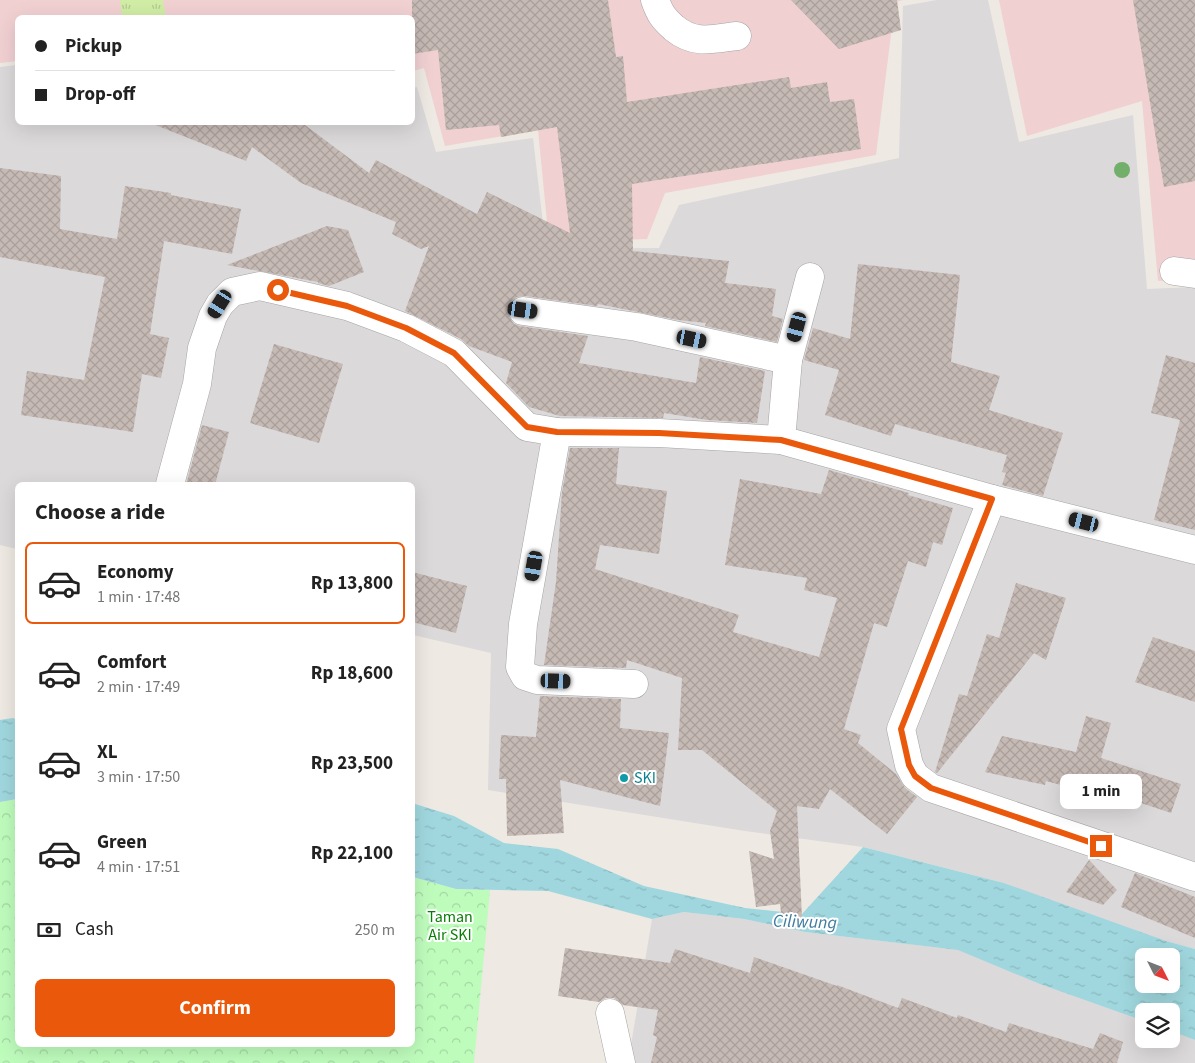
<!DOCTYPE html>
<html lang="en">
<head>
<meta charset="utf-8">
<style>
  body { margin:0; font-family:"Source Sans 3",sans-serif; background:#f6f6f6; color:#222; height:100vh; display:flex; flex-direction:column; font-size:19px; white-space:nowrap }
  * { box-sizing:border-box; margin:0 }
  p { font-size:16px; color:#767676 }
  .icon { flex:none; width:28px; height:28px; fill:none; stroke:currentColor; stroke-width:2; stroke-linecap:round; stroke-linejoin:round }
  .map { position:relative; flex:1; overflow:hidden }
  .panel { position:absolute; left:15px; top:482px; width:400px; height:565px; display:flex; flex-direction:column; background:#fff; border-radius:8px; box-shadow:0 5px 20px #0002 }
  .panel>* { flex:none }
  .banner { position:absolute; left:15px; top:15px; width:400px; height:110px; border-radius:8px; box-shadow:0 5px 20px #0002; display:grid; align-content:center; height:110px; padding:0 20px; background:#fff }
  .needle { width:32px; rotate:132deg }
  .fabs { position:absolute; left:1135px; top:948px; display:grid; gap:10px }
  .fabs a { display:grid; place-items:center; width:45px; height:45px; border-radius:8px; background:#fff; box-shadow:0 5px 20px #0002; font-size:25px }
  .end { position:absolute; width:22px; height:22px; margin:-11px; border:6px solid #ea580c; background:#fff; box-shadow:0 0 0 2px #fff }
  .from { border-radius:50% }
  .bubble { position:absolute; height:35px; border-radius:8px; background:#fff; box-shadow:0 5px 20px #0002; font-size:16px; font-weight:700; line-height:35px; text-align:center }
  .car { position:absolute; width:15px; height:30px; margin:-15px -8px; border-radius:6px; box-shadow:0 0 4px 1px #0007; background:linear-gradient(#222 24%,#8ab4d8 0 40%,#222 0 76%,#8ab4d8 0 86%,#222 0) }
  .banner b { display:flex; align-items:center; gap:18px; height:48px; font-size:19px }
  .banner b+b { border-top:1px solid #e0e0e0 }
  .banner i { width:12px; height:12px; background:#222 }
  ul { padding:0; list-style:none }
  li { display:flex; align-items:center; gap:15px; height:82px; margin:0 10px 8px; padding:0 10px; border:2px solid transparent; border-radius:8px }
  li div { flex:1 }
  li b { display:block; font-size:19px }
  li em { font-style:normal; font-weight:700 }
  li.selected { border-color:#ea580c }
  li>.icon { width:45px; height:45px; stroke-width:1.5 }
  h2 { padding:0 20px; font-size:22px; line-height:60px }
  .pay { display:flex; align-items:center; gap:12px; height:55px; padding:0 20px; font-size:19px }
  .pay p { margin-inline-start:auto }
  .button { display:flex; gap:10px; margin-top:auto; padding:10px 20px }
  .button a { flex:1; height:58px; border-radius:8px; background:#ea580c; color:#fff; font-size:20px; font-weight:700; line-height:58px; text-align:center }
  .map>svg:first-child { display:block }
  .residential { fill:#dbd9da }
  .commercial { fill:#f1d0d2 }
  .grass { fill:url(#grass-tufts) }
  .park { fill:url(#park-crowns) }
  .water { fill:url(#water-ripples); fill-rule:evenodd }
  .building { fill:url(#building-cross-hatch) }
  .lines { fill:none; stroke-linecap:round; stroke-linejoin:round }
  .minor-casing { stroke:#a4a4a4; stroke-width:29 }
  .minor { stroke:#fff; stroke-width:28 }
  .tree { fill:#71af6a }
  .route { stroke:#ea580c; stroke-width:6 }
  .culture-dot { fill:#0f9aa8; stroke:#fff; stroke-width:2 }
  .labels { text-anchor:middle; dominant-baseline:central; stroke-width:4; stroke-linejoin:round; paint-order:stroke }
  .culture-label { font-size:16px; fill:#0d838f; stroke:#fff; text-anchor:start }
  .park-label { font-size:16px; fill:#0a7f07; stroke:#fff }
  .water-label { font-size:18px; font-style:italic; fill:#407ba0; stroke:#fff }
</style>
</head>
<body>
<div class="map">
<svg width="1195" height="1063" viewBox="0 0 1195 1063">
  <defs>
    <pattern id="grass-tufts" width="24" height="20" patternUnits="userSpaceOnUse" patternTransform="scale(1.25)"><rect width="24" height="20" fill="#d0eca5"/><path d="M3 7l-1-3M5 7V3M7 7l1-3M15 17l-1-3M17 17v-4M19 17l1-3" fill="none" stroke="#b2ca8e"/></pattern>
    <pattern id="park-crowns" width="20" height="18" patternUnits="userSpaceOnUse" patternTransform="scale(1.25)"><rect width="20" height="18" fill="#befcbc"/><path d="M2 6a3 3 0 1 1 6 0M12 15a3 3 0 1 1 6 0" fill="none" stroke="#a3d8a1"/></pattern>
    <pattern id="water-ripples" width="26" height="14" patternUnits="userSpaceOnUse" patternTransform="scale(1.25)"><rect width="26" height="14" fill="#a0d7de"/><path d="M2 4q2-2 4 0t4 0M15 11q2-2 4 0t4 0" fill="none" stroke="#89b8be"/></pattern>
    <pattern id="building-cross-hatch" width="8" height="8" patternUnits="userSpaceOnUse" patternTransform="scale(1.25)"><rect width="8" height="8" fill="#c6bab5"/><path d="M0 0l8 8M0 8l8-8" fill="none" stroke="#aa9f9b"/></pattern>
  </defs>
  <rect width="100%" height="100%" fill="#eee9e2"/>
  <!-- residential -->
  <g class="residential">
    <polygon points="937,0 988,0 1019,142 1133,115 1147,289 1195,287 1195,949 1140,934 1004,883 863,847 745,831 488,790 491,653 413,635 412,485 18,485 17,549 0,545 0,67 17,65 18,122 412,122 413,88 417,87 436,152 533,138 546,249 659,248 679,205 899,158 903,6"/>
    <polygon points="684,912 744,919 805,932 959,950 1144,1021 1144,1039 1171,1039 1171,1031 1195,1040 1195,1063 628,1063 652,919"/>
  </g>
  <!-- commercial -->
  <g class="commercial">
    <polygon points="0,0 903,0 895,2 876,155 665,193 647,239 549,242 538,130 445,146 424,68 413,71 412,18 18,18 17,61 0,63"/>
    <polygon points="999,0 1195,0 1195,279 1158,281 1142,101 1027,136"/>
  </g>
  <!-- grass -->
  <polygon class="grass" points="120,0 163,0 166,17 122,17"/>
  <!-- park -->
  <polygon class="park" points="17,799 18,1045 412,1045 413,877 456,889 490,890 474,1063 0,1063 0,802"/>
  <!-- water -->
  <g class="water">
    <polygon points="13,718 17,720 17,799 0,802 0,720"/>
    <path d="M 412,803 L 454,816 L 504,843 L 558,849 L 644,886 L 745,908 L 802,914 L 863,847 L 1004,883 L 1166,941 L 1195,949 L 1195,1040 L 1171,1031 L 1171,1011 L 1144,1011 L 1144,1021 L 1040,984 L 958,950 L 805,932 L 744,919 L 684,912 L 652,919 L 548,891 L 456,889 L 413,877 ZM 1144,956 L 1171,956 L 1171,984 L 1144,984 Z"/>
  </g>
  <!-- building -->
  <g class="building">
    <polygon points="412,0 608,0 616,57 623,56 627,102 789,77 791,88 827,82 830,102 854,99 861,149 632,184 633,251 729,261 725,283 776,289 772,316 783,319 777,342 705,326 706,323 678,320 598,304 597,306 525,296 517,297 510,302 508,308 509,317 514,324 520,326 588,336 579,363 696,383 700,357 765,371 757,423 707,420 664,413 663,418 560,416 529,407 506,383 512,362 469,346 461,339 405,311 429,246 421,249 392,234 396,222 301,183 252,147 246,161 153,124 153,122 301,122 369,173 376,160 477,214 487,192 570,233 557,127 501,137 499,125 446,130 438,50 412,54"/>
    <polygon points="791,0 897,0 901,30 839,49"/>
    <polygon points="1133,0 1195,0 1195,181 1164,187"/>
    <polygon points="0,168 61,176 60,229 117,239 125,186 171,193 171,195 241,209 232,254 164,241 150,334 169,338 161,378 142,374 133,432 21,415 27,371 84,380 105,277 0,257"/>
    <polygon points="327,226 348,230 364,272 329,286 318,283 318,282 227,265"/>
    <polygon points="858,264 960,275 951,362 1000,376 989,410 1063,433 1043,496 1002,485 1006,473 1002,472 1007,455 895,424 891,436 825,415 839,370 804,360 813,328 850,339"/>
    <polygon points="274,344 343,364 319,443 250,423"/>
    <polygon points="1166,355 1195,363 1195,530 1154,520 1180,420 1151,413"/>
    <polygon points="202,425 229,432 215,485 186,485"/>
    <polygon points="570,448 619,448 616,484 667,491 659,554 600,545 595,569 739,615 733,632 819,657 837,598 804,590 807,578 725,565 740,479 821,494 829,470 909,493 908,495 953,508 942,545 933,542 926,567 908,561 887,627 874,623 844,729 861,735 858,743 896,774 905,788 917,797 887,834 830,789 819,809 797,806 802,919 782,920 780,904 756,907 749,851 774,859 770,831 777,811 702,750 678,750 682,678 627,660 626,668 544,665 556,582 562,492"/>
    <polygon points="412,572 467,586 456,633 412,622"/>
    <polygon points="1016,583 1066,598 1046,660 1034,653 937,773 935,772 959,694 967,696 987,634 999,638"/>
    <polygon points="1153,637 1195,651 1195,702 1135,682"/>
    <polygon points="540,696 621,699 620,728 669,733 660,806 560,780 564,833 507,836 506,779 499,779 501,735 536,737"/>
    <polygon points="1086,716 1111,723 1101,758 1181,784 1171,813 1093,787 1091,793 1046,781 1045,785 985,772 1002,736 1076,752"/>
    <polygon points="1089,860 1117,890 1103,905 1066,892"/>
    <polygon points="1135,873 1195,897 1195,938 1121,907"/>
    <polygon points="565,948 670,963 675,949 750,973 754,957 837,986 837,985 898,1008 902,998 957,1018 958,1015 1006,1032 1009,1023 1093,1049 1100,1033 1123,1042 1117,1063 651,1063 657,1037 653,1035 658,1010 623,1005 614,998 606,998 599,1002 558,996"/>
  </g>
  <g class="lines">
    <!-- minor casing -->
    <g class="minor-casing">
      <g id="minor">
        <path d="M 655,0 C 660,14 663,18 674,28 C 695,45 712,39 737,36"/>
        <polyline points="1174,271 1195,274"/>
        <polyline points="523,311 637,327 788,360"/>
        <polyline points="557,432 523,624 520,667 525,676 537,680 634,684"/>
        <polyline points="781,440 788,360 810,277"/>
        <polyline points="170,484 197,384 202,348 213,316 220,304 232,292 260,286 347,306 406,328 454,353 527,427 557,432 659,433 781,440 992,499 1195,550"/>
        <polyline points="992,499 901,729 909,765 915,776 931,788 1195,877"/>
        <polyline points="610,1013 621,1063"/>
      </g>
    </g>
    <!-- minor -->
    <use href="#minor" class="minor"/>
  </g>
  <!-- trees -->
  <circle class="tree" cx="1122" cy="170" r="8"/>
  <g class="lines">
    <!-- route -->
    <polyline class="route" points="278,290 347,306 406,328 454,353 527,427 557,432 659,433 781,440 992,499 901,729 909,765 915,776 931,788 1101,846"/>
  </g>
  <!-- markers -->
  <circle class="culture-dot" cx="624" cy="778" r="5"/>
  <g class="labels">
    <!-- culture labels -->
    <g class="culture-label">
      <text x="634" y="778">SKI</text>
    </g>
    <!-- park labels -->
    <g class="park-label">
      <text x="450" y="917">Taman<tspan x="450" dy="18">Air SKI</tspan></text>
    </g>
    <!-- water labels -->
    <g class="water-label">
      <text transform="translate(805 922) rotate(2)">Ciliwung</text>
    </g>
  </g>
</svg>
<div class="fabs">
<a><svg class="needle" viewBox="-14 -14 28 28"><path d="M0-13l5 13h-10z" fill="#e53935"/><path d="M0 13l5-13h-10z" fill="#767676"/></svg></a>
<a><svg class="icon" aria-label="layers" viewBox="0 0 24 24"><path d="M12 4l9 5-9 5-9-5zM3 14l9 5 9-5"/></svg></a>
</div>
<i class="end from" style="left:278px;top:290px"></i>
<i class="end" style="left:1101px;top:846px"></i>
<div class="bubble" style="left:1060px;top:774px;width:82px">1 min</div>
<i class="car" style="left:220px;top:304px;rotate:212deg"></i>
<i class="car" style="left:523px;top:310px;rotate:98deg"></i>
<i class="car" style="left:797px;top:327px;rotate:195deg"></i>
<i class="car" style="left:692px;top:339px;rotate:102deg"></i>
<i class="car" style="left:1084px;top:522px;rotate:284deg"></i>
<i class="car" style="left:534px;top:566px;rotate:190deg"></i>
<i class="car" style="left:556px;top:681px;rotate:92deg"></i>
<div class="banner">
<b><i class="from"></i>Pickup</b>
<b><i></i>Drop-off</b>
</div>
<section class="panel">
<h2>Choose a ride</h2>
<ul>
<li class="selected"><svg class="icon" aria-label="car" viewBox="0 0 24 24"><path d="M5 17H2v-5l4-1 3-4h7l3 4 3 1v5h-3M9 17h6M6 11h13"/><circle cx="7" cy="17" r="2"/><circle cx="17" cy="17" r="2"/></svg><div><b>Economy</b><p>1 min · 17:48</p></div><em>Rp 13,800</em></li>
<li><svg class="icon" aria-label="car" viewBox="0 0 24 24"><path d="M5 17H2v-5l4-1 3-4h7l3 4 3 1v5h-3M9 17h6M6 11h13"/><circle cx="7" cy="17" r="2"/><circle cx="17" cy="17" r="2"/></svg><div><b>Comfort</b><p>2 min · 17:49</p></div><em>Rp 18,600</em></li>
<li><svg class="icon" aria-label="car" viewBox="0 0 24 24"><path d="M5 17H2v-5l4-1 3-4h7l3 4 3 1v5h-3M9 17h6M6 11h13"/><circle cx="7" cy="17" r="2"/><circle cx="17" cy="17" r="2"/></svg><div><b>XL</b><p>3 min · 17:50</p></div><em>Rp 23,500</em></li>
<li><svg class="icon" aria-label="car" viewBox="0 0 24 24"><path d="M5 17H2v-5l4-1 3-4h7l3 4 3 1v5h-3M9 17h6M6 11h13"/><circle cx="7" cy="17" r="2"/><circle cx="17" cy="17" r="2"/></svg><div><b>Green</b><p>4 min · 17:51</p></div><em>Rp 22,100</em></li>
</ul>
<div class="pay"><svg class="icon" aria-label="cash" viewBox="0 0 24 24"><path d="M3 7h18v10H3z"/><circle cx="12" cy="12" r="2"/></svg>Cash<p>250 m</p></div>
<div class="button"><a>Confirm</a></div>
</section>
</div>
</body>
</html>
